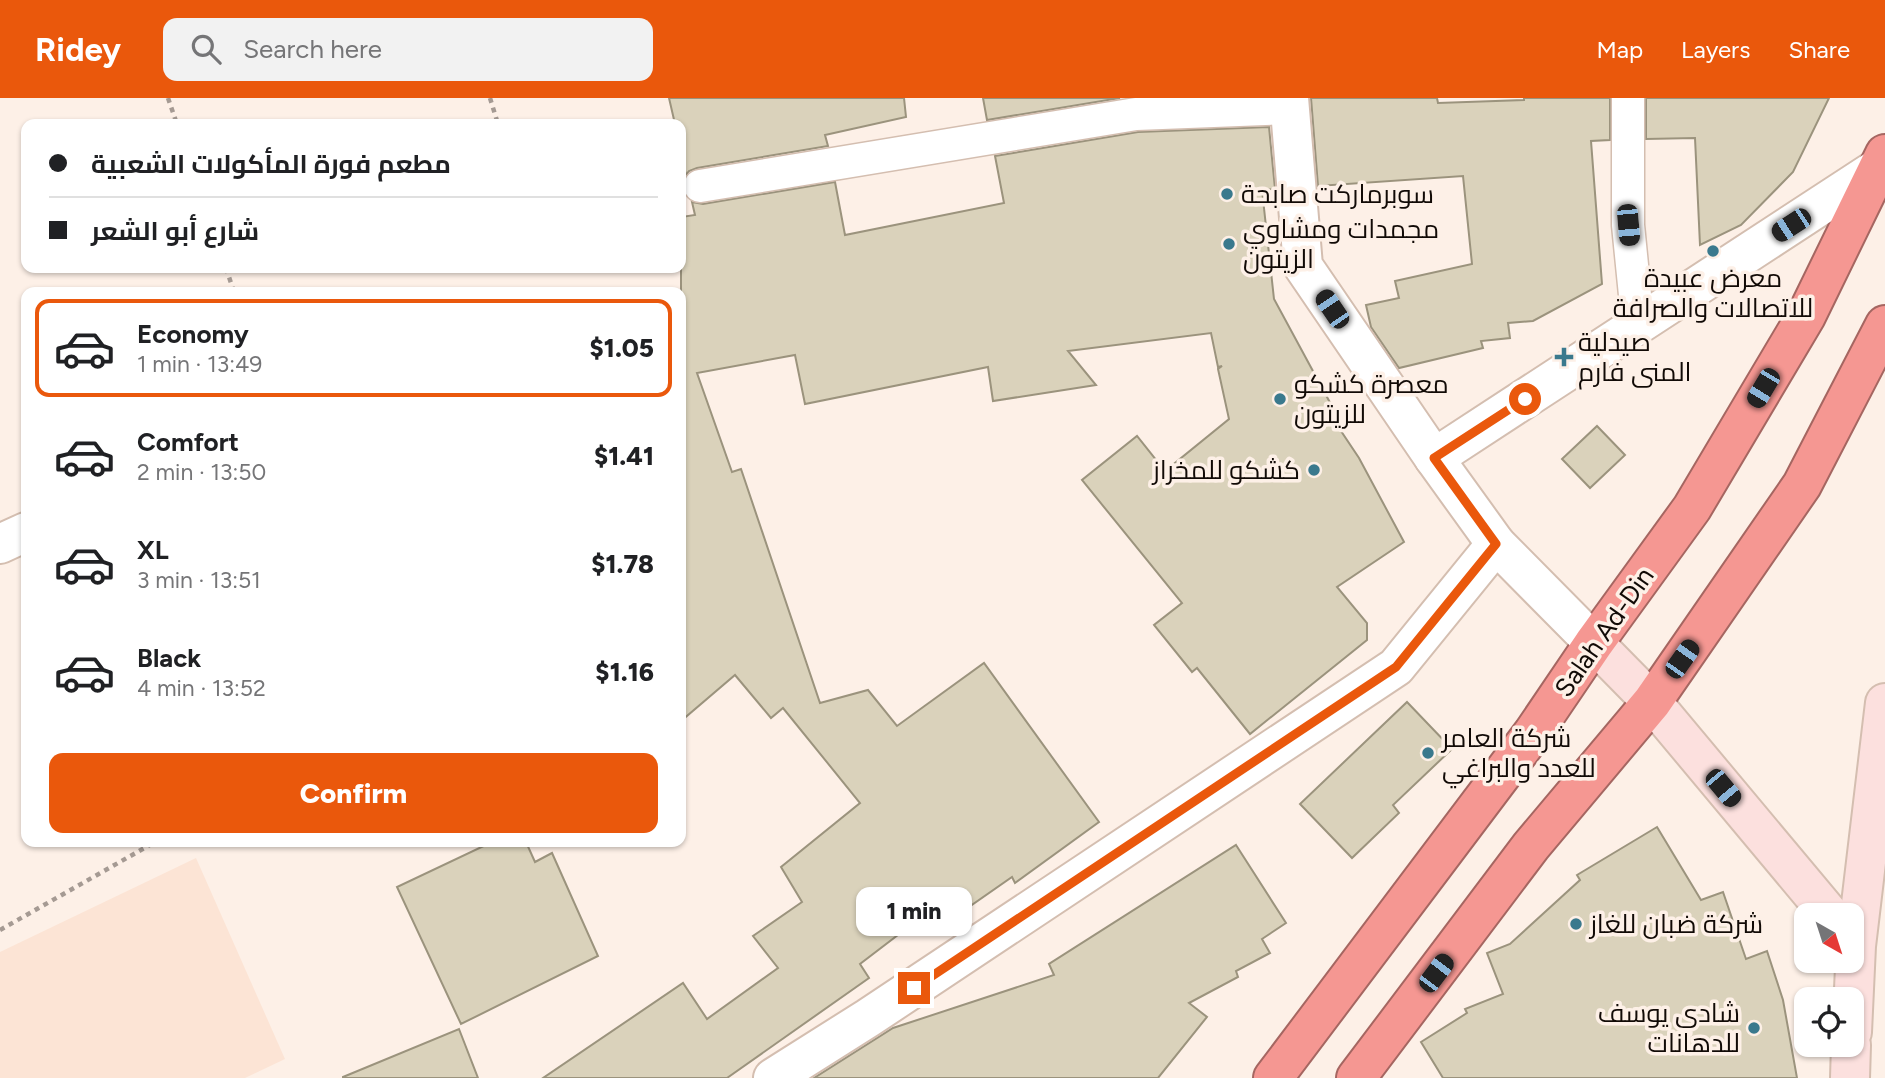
<!DOCTYPE html>
<html lang="en">
<head>
<meta charset="utf-8">
<style>
  body { margin:0; font-family:Figtree,Cairo,sans-serif; background:#f2f2f2; color:#202124; height:100vh; display:flex; flex-direction:column; font-size:26px; white-space:nowrap }
  * { box-sizing:border-box; margin:0 }
  p { font-size:23px; color:#757577 }
  .icon { flex:none; width:38px; height:38px; fill:none; stroke:currentColor; stroke-width:2; stroke-linecap:round; stroke-linejoin:round }
  .map { position:relative; flex:1; overflow:hidden }
  .sheet { position:absolute; left:21px; top:189px; width:665px; height:560px; display:flex; flex-direction:column; background:#fff; border-radius:14px; box-shadow:0 2px 5px #0004 }
  .sheet>* { flex:none }
  .banner { position:absolute; left:21px; top:21px; width:665px; height:154px; border-radius:14px; box-shadow:0 2px 5px #0004; display:grid; align-content:center; height:154px; padding:0 28px; background:#fff }
  .needle { width:46px; rotate:141deg }
  .buttons { position:absolute; left:1794px; top:805px; display:grid; gap:14px }
  .buttons a { display:grid; place-items:center; width:70px; height:70px; border-radius:14px; background:#fff; box-shadow:0 2px 5px #0004; font-size:35px }
  .end { position:absolute; width:32px; height:32px; margin:-16px; border:9px solid #ea580c; background:#fff; box-shadow:0 0 0 4px #fff }
  .from { border-radius:50% }
  .bubble { position:absolute; height:49px; border-radius:14px; background:#fff; box-shadow:0 2px 5px #0004; font-size:23px; font-weight:800; line-height:49px; text-align:center }
  .car { position:absolute; width:21px; height:42px; margin:-21px -10px; border-radius:9px; box-shadow:0 0 5px 2px #0007; background:linear-gradient(#222 24%,#8ab4d8 0 40%,#222 0 76%,#8ab4d8 0 86%,#222 0) }
  .banner b { display:flex; align-items:center; gap:24px; height:66px; font-size:26px }
  .banner b+b { border-top:2px solid #e0e0e0 }
  .banner i { width:18px; height:18px; background:#202124 }
  ul { padding:12px 0 0; list-style:none }
  li { display:flex; align-items:center; gap:21px; height:98px; margin:0 14px 10px; padding:0 14px; border:4px solid transparent; border-radius:14px }
  li div { flex:1 }
  li b { display:block; font-size:26px }
  li em { font-style:normal; font-weight:800 }
  li.selected { border-color:#ea580c }
  li>.icon { width:63px; height:63px; stroke-width:1.5 }
  .button { display:flex; gap:14px; margin-top:auto; padding:14px 28px }
  .button a { flex:1; height:80px; border-radius:14px; background:#ea580c; color:#fff; font-size:28px; font-weight:800; line-height:80px; text-align:center }
  header { display:flex; align-items:center; gap:42px; box-sizing:border-box; height:98px; padding:0 35px; background:#ea580c; color:#fff }
  header strong { font-size:33px }
  nav { display:flex; gap:38px; margin-inline-start:auto; font-size:24px }
  .search { width:490px; height:63px; background:#f2f2f2; display:flex; align-items:center; gap:18px; box-sizing:border-box; padding:0 24px; border-radius:14px; color:#757577; font-size:26px }
  .map>svg:first-child { display:block }
  .built { fill:#fce4d5 }
  .building { fill:#dad2bb; stroke:#9b937d; stroke-width:2 }
  .lines { fill:none; stroke-linecap:round; stroke-linejoin:round }
  .lane-casing { stroke:#d4beb0; stroke-width:35 }
  .street-casing { stroke:#d4beb0; stroke-width:42 }
  .secondary-casing { stroke:#d4beb0; stroke-width:42 }
  .highway-casing { stroke:#a56661; stroke-width:42 }
  .path { stroke:#a59a93; stroke-width:4.5; stroke-dasharray:5 5; stroke-linecap:butt }
  .lane { stroke:#fff; stroke-width:32 }
  .street { stroke:#fff; stroke-width:38 }
  .secondary { stroke:#fce0de; stroke-width:38 }
  .highway { stroke:#f59792; stroke-width:38 }
  .route { stroke:#ea580c; stroke-width:9 }
  .poi-dot { fill:#3a798d; stroke:#fdf0e7; stroke-width:2.5 }
  .labels { text-anchor:middle; dominant-baseline:central; stroke-width:7; stroke-linejoin:round; paint-order:stroke }
  .poi-label { font-size:26px; fill:#110a06; stroke:#fdf0e7; text-anchor:start }
  .street-label { font-size:26px; fill:#110a06; stroke:#fdf0e7 }
</style>
</head>
<body>
<header>
<strong>Ridey</strong>
<div class="search"><svg class="icon" aria-label="search" viewBox="0 0 24 24"><circle cx="10" cy="10" r="6"/><path d="M15 15l6 6"/></svg>Search here</div>
<nav><a>Map</a><a>Layers</a><a>Share</a></nav>
</header>
<div class="map">
<svg width="1885" height="980" viewBox="0 0 1885 980">
  <rect width="100%" height="100%" fill="#fdf0e7"/>
  <!-- built -->
  <polygon class="built" points="196,760 285,961 245,980 0,980 0,854"/>
  <!-- building -->
  <g class="building">
    <polygon points="669,0 904,0 906,19 825,37 828,48 697,70 689,73 686,77 681,53 681,26 675,26"/>
    <polygon points="983,0 1120,0 987,22"/>
    <polygon points="1311,0 1437,0 1438,5 1524,2 1524,0 1610,0 1610,42 1591,43 1602,186 1533,223 1508,225 1510,240 1481,243 1483,250 1399,270 1371,229 1366,207 1399,200 1395,183 1472,166 1463,78 1318,88"/>
    <polygon points="1646,0 1829,0 1793,74 1741,127 1700,147 1695,40 1646,41"/>
    <polygon points="1269,29 1275,91 1262,92 1274,201 1334,312 1329,315 1359,360 1404,444 1337,489 1367,525 1367,542 1250,636 1197,570 1192,574 1154,527 1182,505 1082,382 1137,338 1165,373 1229,321 1218,271 1222,268 1218,269 1211,235 1068,253 1096,287 993,303 988,269 805,306 795,257 697,275 732,374 741,371 820,605 868,592 897,628 984,565 1099,724 1015,785 1012,779 943,827 932,811 860,866 869,880 727,980 543,980 683,885 707,921 778,870 753,838 802,804 781,769 860,705 783,610 771,620 735,577 681,623 681,119 695,117 692,104 703,106 835,84 845,137 1004,105 995,58 1138,34"/>
    <polygon points="1597,328 1625,357 1590,390 1562,361"/>
    <polygon points="1407,604 1452,651 1393,707 1399,715 1352,760 1300,706"/>
    <polygon points="1657,729 1701,802 1723,794 1746,861 1767,853 1783,902 1797,980 1443,980 1421,944 1467,915 1465,911 1503,896 1487,855 1510,846 1580,782 1577,777"/>
    <polygon points="492,744 526,744 535,764 552,755 598,858 461,926 397,789"/>
    <polygon points="1236,747 1286,825 1262,841 1270,855 1236,873 1238,879 1189,905 1207,919 1158,980 814,980 893,930 1054,877 1049,866"/>
    <polygon points="459,931 478,980 343,980 343,979"/>
  </g>
  <g class="lines">
    <!-- lane casing -->
    <g class="lane-casing">
      <g id="lane">
        <polyline points="1628,0 1628,127 1638,227"/>
        <polyline points="700,88 1136,16 1290,10"/>
      </g>
    </g>
    <!-- street casing -->
    <g class="street-casing">
      <g id="street">
        <polyline points="1289,0 1303,168 1434,360 1496,446"/>
        <polyline points="1434,360 1878,70"/>
        <polyline points="0,446 26,434"/>
        <polyline points="773,980 868,920 1396,569 1496,446 1594,545"/>
      </g>
    </g>
    <!-- secondary casing -->
    <g class="secondary-casing">
      <g id="secondary">
        <polyline points="1594,545 1652,604 1830,817"/>
        <polyline points="1852,934 1856,848 1885,605"/>
        <polyline points="1850,980 1851,947"/>
      </g>
    </g>
    <!-- highway casing -->
    <g class="highway-casing">
      <g id="highway">
        <polyline points="1273,980 1533,635 1594,545 1692,410 1806,218 1885,56"/>
        <polyline points="1356,980 1531,748 1652,604 1802,387 1885,227"/>
      </g>
    </g>
    <!-- path -->
    <g class="path">
      <polyline points="168,0 177,26"/>
      <polyline points="490,0 498,26"/>
      <polyline points="226,170 234,194"/>
      <polyline points="0,832 155,744"/>
    </g>
    <!-- lane -->
    <use href="#lane" class="lane"/>
    <!-- street -->
    <use href="#street" class="street"/>
    <!-- secondary -->
    <use href="#secondary" class="secondary"/>
    <!-- highway -->
    <use href="#highway" class="highway"/>
  </g>
  <g class="lines">
    <!-- route -->
    <polyline class="route" points="914,890 1396,569 1496,446 1434,360 1525,301"/>
  </g>
  <!-- markers -->
  <g class="poi-dot">
    <circle cx="1227" cy="96" r="7"/>
    <circle cx="1229" cy="146" r="7"/>
    <circle cx="1713" cy="153" r="7"/>
    <path d="M1560.5 248.5h7v7h7v7h-7v7h-7v-7h-7v-7h7z"/>
    <circle cx="1280" cy="301" r="7"/>
    <circle cx="1314" cy="372" r="7"/>
    <circle cx="1428" cy="655" r="7"/>
    <circle cx="1576" cy="826" r="7"/>
    <circle cx="1754" cy="930" r="7"/>
  </g>
  <g class="labels">
    <!-- poi labels -->
    <g class="poi-label">
      <text x="1241" y="96">سوبرماركت صابحة</text>
      <text x="1243" y="131">مجمدات ومشاوي<tspan x="1243" dy="30">الزيتون</tspan></text>
      <text x="1713" y="180" text-anchor="middle">معرض عبيدة<tspan x="1713" dy="30">للاتصالات والصرافة</tspan></text>
      <text x="1578" y="244">صيدلية<tspan x="1578" dy="30">المنى فارم</tspan></text>
      <text x="1294" y="286">معصرة كشكو<tspan x="1294" dy="30">للزيتون</tspan></text>
      <text x="1300" y="372" text-anchor="end">كشكو للمخراز</text>
      <text x="1442" y="640">شركة العامر<tspan x="1442" dy="30">للعدد والبراغي</tspan></text>
      <text x="1590" y="826">شركة ضبان للغاز</text>
      <text x="1740" y="915" text-anchor="end">شادي يوسف<tspan x="1740" dy="30">للدهانات</tspan></text>
    </g>
    <!-- street labels -->
    <g class="street-label">
      <text transform="translate(1604 534) rotate(-55)">Salah Ad-Din</text>
    </g>
  </g>
</svg>
<div class="buttons">
<a><svg class="needle" viewBox="-14 -14 28 28"><path d="M0-13l5 13h-10z" fill="#e53935"/><path d="M0 13l5-13h-10z" fill="#757577"/></svg></a>
<a><svg class="icon" aria-label="locate" viewBox="0 0 24 24"><circle cx="12" cy="12" r="6"/><path d="M12 2v4M12 18v4M2 12h4M18 12h4"/></svg></a>
</div>
<i class="end from" style="left:1525px;top:301px"></i>
<i class="end" style="left:914px;top:890px"></i>
<div class="bubble" style="left:856px;top:789px;width:116px">1 min</div>
<i class="car" style="left:1628px;top:127px;rotate:175deg"></i>
<i class="car" style="left:1791px;top:127px;rotate:237deg"></i>
<i class="car" style="left:1332px;top:211px;rotate:326deg"></i>
<i class="car" style="left:1763px;top:290px;rotate:211deg"></i>
<i class="car" style="left:1682px;top:561px;rotate:35deg"></i>
<i class="car" style="left:1723px;top:690px;rotate:140deg"></i>
<i class="car" style="left:1436px;top:875px;rotate:37deg"></i>
<div class="banner">
<b><i class="from"></i>مطعم فورة المأكولات الشعبية</b>
<b><i></i>شارع أبو الشعر</b>
</div>
<section class="sheet">
<ul>
<li class="selected"><svg class="icon" aria-label="car" viewBox="0 0 24 24"><path d="M5 17H2v-5l4-1 3-4h7l3 4 3 1v5h-3M9 17h6M6 11h13"/><circle cx="7" cy="17" r="2"/><circle cx="17" cy="17" r="2"/></svg><div><b>Economy</b><p>1 min · 13:49</p></div><em>$1.05</em></li>
<li><svg class="icon" aria-label="car" viewBox="0 0 24 24"><path d="M5 17H2v-5l4-1 3-4h7l3 4 3 1v5h-3M9 17h6M6 11h13"/><circle cx="7" cy="17" r="2"/><circle cx="17" cy="17" r="2"/></svg><div><b>Comfort</b><p>2 min · 13:50</p></div><em>$1.41</em></li>
<li><svg class="icon" aria-label="car" viewBox="0 0 24 24"><path d="M5 17H2v-5l4-1 3-4h7l3 4 3 1v5h-3M9 17h6M6 11h13"/><circle cx="7" cy="17" r="2"/><circle cx="17" cy="17" r="2"/></svg><div><b>XL</b><p>3 min · 13:51</p></div><em>$1.78</em></li>
<li><svg class="icon" aria-label="car" viewBox="0 0 24 24"><path d="M5 17H2v-5l4-1 3-4h7l3 4 3 1v5h-3M9 17h6M6 11h13"/><circle cx="7" cy="17" r="2"/><circle cx="17" cy="17" r="2"/></svg><div><b>Black</b><p>4 min · 13:52</p></div><em>$1.16</em></li>
</ul>
<div class="button"><a>Confirm</a></div>
</section>
</div>
</body>
</html>
